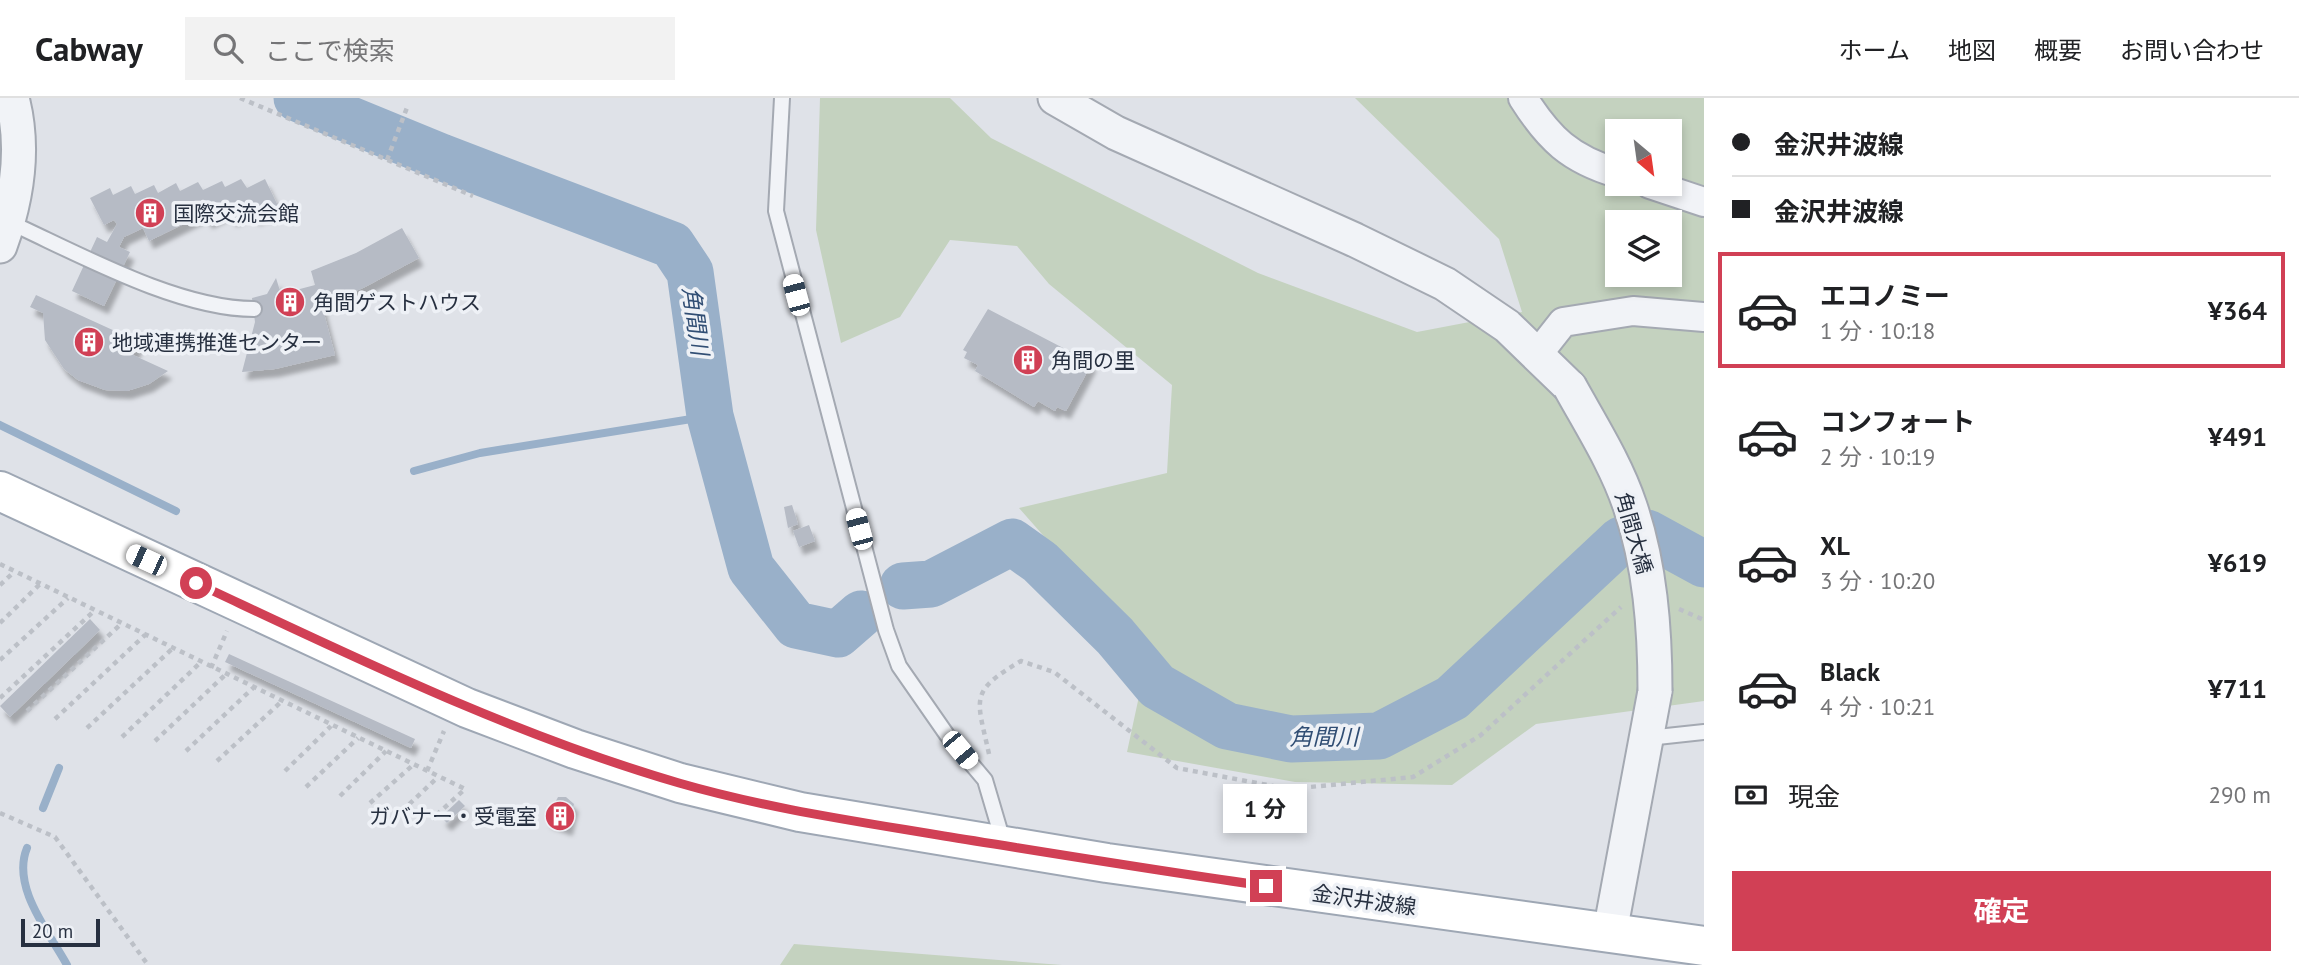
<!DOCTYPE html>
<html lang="ja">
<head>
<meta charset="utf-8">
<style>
  body { margin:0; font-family:"PT Sans","Noto Sans JP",sans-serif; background:#f2f2f2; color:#202124; height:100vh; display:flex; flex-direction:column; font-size:26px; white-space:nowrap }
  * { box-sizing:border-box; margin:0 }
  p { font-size:23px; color:#757577 }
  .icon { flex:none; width:38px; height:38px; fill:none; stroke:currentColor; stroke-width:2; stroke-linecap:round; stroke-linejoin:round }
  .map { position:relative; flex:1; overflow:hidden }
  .side { display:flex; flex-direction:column; background:#fff; width:595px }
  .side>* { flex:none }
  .top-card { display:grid; align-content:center; height:154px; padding:0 28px; background:#fff }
  .needle { width:46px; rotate:151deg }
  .controls { position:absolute; left:1605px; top:21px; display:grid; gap:14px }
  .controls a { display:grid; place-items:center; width:77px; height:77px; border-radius:0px; background:#fff; box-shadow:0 4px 10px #0003; font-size:35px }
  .scale { position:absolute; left:21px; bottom:18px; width:79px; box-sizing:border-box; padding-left:7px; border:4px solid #273040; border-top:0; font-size:19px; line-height:24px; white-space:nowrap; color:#273040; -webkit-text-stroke:5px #eef1f6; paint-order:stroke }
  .end { position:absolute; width:32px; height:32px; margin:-16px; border:9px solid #d14055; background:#fff; box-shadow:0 0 0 4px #fff }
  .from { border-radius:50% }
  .bubble { position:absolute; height:49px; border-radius:0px; background:#fff; box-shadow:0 4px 10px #0003; font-size:23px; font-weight:700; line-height:49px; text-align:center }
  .car { position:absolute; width:21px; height:42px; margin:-21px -10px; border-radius:9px; box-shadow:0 0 5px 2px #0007; background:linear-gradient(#fff 24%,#345 0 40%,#fff 0 76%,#345 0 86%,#fff 0) }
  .top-card b { display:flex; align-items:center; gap:24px; height:66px; font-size:26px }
  .top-card b+b { border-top:2px solid #e0e0e0 }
  .top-card i { width:18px; height:18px; background:#202124 }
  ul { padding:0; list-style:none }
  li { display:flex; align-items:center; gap:21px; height:116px; margin:0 14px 10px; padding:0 14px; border:4px solid transparent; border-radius:0px }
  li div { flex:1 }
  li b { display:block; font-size:26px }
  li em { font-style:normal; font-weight:700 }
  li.on { border-color:#d14055 }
  li>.icon { width:63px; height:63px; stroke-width:1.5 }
  .pay { display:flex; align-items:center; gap:18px; height:77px; padding:0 28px; font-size:26px }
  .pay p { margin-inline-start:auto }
  .primary-button { display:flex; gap:14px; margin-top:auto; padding:14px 28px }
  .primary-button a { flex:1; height:80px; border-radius:0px; background:#d14055; color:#fff; font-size:28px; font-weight:700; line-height:80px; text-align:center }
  header { display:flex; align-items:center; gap:42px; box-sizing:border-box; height:98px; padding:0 35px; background:#fff; border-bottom:2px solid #e0e0e0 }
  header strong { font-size:33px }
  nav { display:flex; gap:38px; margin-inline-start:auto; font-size:24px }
  .search { width:490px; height:63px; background:#f2f2f2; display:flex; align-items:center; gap:18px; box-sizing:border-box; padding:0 24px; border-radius:0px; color:#757577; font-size:26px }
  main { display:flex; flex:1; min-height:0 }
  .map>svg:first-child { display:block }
  .green { fill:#c4d2bf; fill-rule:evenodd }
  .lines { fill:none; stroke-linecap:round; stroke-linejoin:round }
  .stream { stroke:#99b0c9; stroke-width:8 }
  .river { stroke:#99b0c9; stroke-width:47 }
  .building { fill:#b6bbc5; filter:url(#shadow) }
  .service-casing { stroke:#a4a9b2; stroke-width:18 }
  .minor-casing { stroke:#a4a9b2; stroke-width:32 }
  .tertiary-casing { stroke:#a4a9b2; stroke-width:37 }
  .primary-casing { stroke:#9ea7b4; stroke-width:42 }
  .path { stroke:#bcc0c7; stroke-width:4.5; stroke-dasharray:5 5; stroke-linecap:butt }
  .service { stroke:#f1f3f7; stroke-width:14 }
  .minor { stroke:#f1f3f7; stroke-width:28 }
  .tertiary { stroke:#f1f3f7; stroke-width:33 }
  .primary { stroke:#fff; stroke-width:38 }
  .tertiary-bridge-casing { stroke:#a4a9b2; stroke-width:37; stroke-linecap:butt }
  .tertiary-bridge { stroke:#f1f3f7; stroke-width:33 }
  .route { stroke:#d14055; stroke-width:9 }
  .labels { text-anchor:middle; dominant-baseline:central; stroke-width:7; stroke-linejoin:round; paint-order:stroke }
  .poi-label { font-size:21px; fill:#273040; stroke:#eef1f6; text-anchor:start }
  .street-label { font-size:21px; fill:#273040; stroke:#eef1f6 }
  .water-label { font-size:23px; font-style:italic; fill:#314e74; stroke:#eef1f6 }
</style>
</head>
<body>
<header>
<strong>Cabway</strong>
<div class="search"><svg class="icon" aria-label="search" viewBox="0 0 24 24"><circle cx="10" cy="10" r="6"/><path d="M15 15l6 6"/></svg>ここで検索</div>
<nav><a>ホーム</a><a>地図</a><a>概要</a><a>お問い合わせ</a></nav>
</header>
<main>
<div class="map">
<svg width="1704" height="867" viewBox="0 0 1704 867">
  <defs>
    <filter id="shadow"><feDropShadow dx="4.5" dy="8" stdDeviation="2" flood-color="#0004"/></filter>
  </defs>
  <rect width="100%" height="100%" fill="#dfe2e8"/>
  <!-- green -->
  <g class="green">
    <path d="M 820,0 L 950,0 L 991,40 L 1258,175 L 1417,234 L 1522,214 L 1499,141 L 1355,0 L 1704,0 L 1704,603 L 1536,626 L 1452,687 L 1295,684 L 1127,654 L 1150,547 L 1078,477 L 1019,410 L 1167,375 L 1172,287 L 1049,186 L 1017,148 L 950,142 L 900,219 L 841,245 L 816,132 ZM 1617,33 L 1670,33 L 1670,86 L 1617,86 ZM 1617,124 L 1670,124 L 1670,177 L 1617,177 Z"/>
    <polygon points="794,846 1062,867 780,867"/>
  </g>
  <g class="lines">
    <!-- stream -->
    <g class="stream">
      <polyline points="0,327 176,413"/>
      <polyline points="414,373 480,355 710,318"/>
      <polyline points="43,710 59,670"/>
      <path d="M 27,750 C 11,789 49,834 67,867"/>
    </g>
    <!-- river -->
    <g class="river">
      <polyline points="297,0 441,59 672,147 690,174 710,318 751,470 796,527 838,536 861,516"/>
      <polyline points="903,488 931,486 1012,444 1040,464 1115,538 1157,588 1227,628 1291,641 1379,638 1452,600 1621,442 1647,435 1704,466"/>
    </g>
  </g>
  <!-- building -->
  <g class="building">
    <polygon points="241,81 247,90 265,81 278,108 255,120 251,112 232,121 228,113 208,123 204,116 149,143 143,130 124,139 119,149 130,154 104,208 72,193 97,139 107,144 117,126 114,122 104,127 90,100 110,90 113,97 131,88 135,96 154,87 158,95 176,85 180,93 198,84 203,92 222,83 225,89"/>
    <polygon points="402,130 419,160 365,189 322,208 335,257 275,271 242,274 255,224 252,200 267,196 276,180 281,196 315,187 311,173 356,155"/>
    <polygon points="36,197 139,244 133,257 168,273 149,286 127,293 105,292 78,282 64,271 45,242 43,215 30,209"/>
    <polygon points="988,211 1092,265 1066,313 1057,309 1055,313 1038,303 1034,309 975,273 978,267 964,260 967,254 963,252"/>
    <polygon points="792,407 798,426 788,430 784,409"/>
    <polygon points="809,427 815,443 799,449 793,433"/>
    <polygon points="90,521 100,532 10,619 0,608"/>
    <polygon points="229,556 415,641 411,650 225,564"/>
    <polygon points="558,699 566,699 574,706 568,730 546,722"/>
    <polygon points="459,702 465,708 447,725 441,719"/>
  </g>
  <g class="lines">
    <!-- service casing -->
    <g class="service-casing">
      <g id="service">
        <polyline points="782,0 776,113 886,532 899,568 947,637 985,682 1003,743"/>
        <path d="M 9,124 C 79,156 178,211 254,211"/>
        <polyline points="1648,640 1704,634"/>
      </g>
    </g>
    <!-- minor casing -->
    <g class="minor-casing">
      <g id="minor">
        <path d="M 1523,0 C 1549,41 1570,61 1617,75"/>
        <polyline points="1650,86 1704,104"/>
        <polyline points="1537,257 1563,224 1633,213 1704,219"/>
      </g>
    </g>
    <!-- tertiary casing -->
    <g class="tertiary-casing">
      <g id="tertiary">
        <polyline points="1055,0 1116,35 1355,142 1445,186 1507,228 1570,289"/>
        <path d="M 0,148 C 17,101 25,49 12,0"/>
        <polyline points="1610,834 1655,593"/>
      </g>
    </g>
    <!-- primary casing -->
    <g class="primary-casing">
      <polyline id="primary" points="0,393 467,610 575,651 680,685 800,714 1107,765 1704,848"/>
    </g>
    <!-- path -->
    <g class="path">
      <polyline points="240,0 473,98"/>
      <polyline points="387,62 408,7"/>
      <polyline points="0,466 465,691 432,721"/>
      <polyline points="0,487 14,474"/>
      <polyline points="1679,511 1704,522"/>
      <polyline points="0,525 40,486"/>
      <polyline points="0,562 68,500"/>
      <polyline points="211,570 227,533"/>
      <polyline points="0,600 94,513"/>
      <polyline points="27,613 121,526"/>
      <polyline points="55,621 145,537"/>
      <polyline points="87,630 172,551"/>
      <polyline points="122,639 200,565"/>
      <polyline points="155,643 225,577"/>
      <polyline points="186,653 253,590"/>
      <path d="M 989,656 C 977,600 968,594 1021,563 L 1054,574 L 1177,670 L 1289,691 L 1413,679 L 1481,637 L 1621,509"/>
      <polyline points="217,663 281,604"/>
      <polyline points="285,673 331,628"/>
      <polyline points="427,673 444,633"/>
      <polyline points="306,689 358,640"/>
      <polyline points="340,698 386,653"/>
      <polyline points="370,705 413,667"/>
      <polyline points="402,713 438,679"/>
      <polyline points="0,715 55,739 148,867"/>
    </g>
    <!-- service -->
    <use href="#service" class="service"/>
    <!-- minor -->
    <use href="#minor" class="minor"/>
    <!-- tertiary -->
    <use href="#tertiary" class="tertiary"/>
    <!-- primary -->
    <use href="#primary" class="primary"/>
    <!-- tertiary-bridge casing -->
    <g class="tertiary-bridge-casing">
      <path id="tertiary-bridge" d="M 1570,289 C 1591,327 1616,366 1630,408 C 1650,467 1655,530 1655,593"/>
    </g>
    <!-- tertiary-bridge -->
    <use href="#tertiary-bridge" class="tertiary-bridge"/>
  </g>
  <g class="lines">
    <!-- route -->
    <path class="route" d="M 196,485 C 354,559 511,636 679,685 C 765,710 855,723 944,738 C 1051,755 1159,773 1266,788"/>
  </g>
  <!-- icons -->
  <defs>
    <g id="building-disc" transform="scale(1.575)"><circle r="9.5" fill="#d14055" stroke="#eef1f6"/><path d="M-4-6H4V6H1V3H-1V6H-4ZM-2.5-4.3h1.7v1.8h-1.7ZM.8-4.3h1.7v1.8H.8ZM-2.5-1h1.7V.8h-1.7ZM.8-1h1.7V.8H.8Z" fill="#fff"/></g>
  </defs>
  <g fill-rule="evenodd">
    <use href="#building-disc" x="150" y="115"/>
    <use href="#building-disc" x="290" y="204"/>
    <use href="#building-disc" x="89" y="244"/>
    <use href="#building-disc" x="1028" y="262"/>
    <use href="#building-disc" x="560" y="718"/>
  </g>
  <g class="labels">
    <!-- poi labels -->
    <g class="poi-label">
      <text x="173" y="115">国際交流会館</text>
      <text x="313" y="204">角間ゲストハウス</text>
      <text x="112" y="244">地域連携推進センター</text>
      <text x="1051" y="262">角間の里</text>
      <text x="537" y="718" text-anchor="end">ガバナー・受電室</text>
    </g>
    <!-- street labels -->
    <g class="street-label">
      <text transform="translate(1634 435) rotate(74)">角間大橋</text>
      <text transform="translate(1364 802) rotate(8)">金沢井波線</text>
    </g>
    <!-- water labels -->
    <g class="water-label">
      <text transform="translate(696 223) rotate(82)">角間川</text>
      <text x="1324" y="638">角間川</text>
    </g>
  </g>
</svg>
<div class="controls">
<a><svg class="needle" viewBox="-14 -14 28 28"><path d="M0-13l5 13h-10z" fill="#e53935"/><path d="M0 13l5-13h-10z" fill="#757577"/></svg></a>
<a><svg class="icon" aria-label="layers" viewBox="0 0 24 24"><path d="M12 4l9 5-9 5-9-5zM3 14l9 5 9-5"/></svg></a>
</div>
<div class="scale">20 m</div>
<i class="end from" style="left:196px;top:485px"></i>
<i class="end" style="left:1266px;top:788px"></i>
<div class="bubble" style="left:1223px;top:686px;width:84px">1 分</div>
<i class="car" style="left:796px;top:197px;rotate:345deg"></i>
<i class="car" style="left:859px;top:431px;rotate:345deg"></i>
<i class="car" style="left:146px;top:462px;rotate:295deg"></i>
<i class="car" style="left:960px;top:652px;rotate:140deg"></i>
</div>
<section class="side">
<div class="top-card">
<b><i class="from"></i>金沢井波線</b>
<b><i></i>金沢井波線</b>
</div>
<ul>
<li class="on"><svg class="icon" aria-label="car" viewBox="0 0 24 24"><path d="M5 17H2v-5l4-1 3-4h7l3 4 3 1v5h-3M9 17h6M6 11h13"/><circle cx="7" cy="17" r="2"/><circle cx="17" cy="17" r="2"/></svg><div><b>エコノミー</b><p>1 分 · 10:18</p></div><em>¥364</em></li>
<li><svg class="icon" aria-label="car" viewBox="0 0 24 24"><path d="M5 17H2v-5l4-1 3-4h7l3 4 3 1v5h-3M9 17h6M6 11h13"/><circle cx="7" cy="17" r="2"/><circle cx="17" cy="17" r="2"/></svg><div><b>コンフォート</b><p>2 分 · 10:19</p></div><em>¥491</em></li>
<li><svg class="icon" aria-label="car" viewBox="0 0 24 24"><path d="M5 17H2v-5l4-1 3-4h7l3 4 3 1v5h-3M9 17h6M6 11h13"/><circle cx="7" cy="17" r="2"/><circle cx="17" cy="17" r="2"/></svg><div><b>XL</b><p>3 分 · 10:20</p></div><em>¥619</em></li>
<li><svg class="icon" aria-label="car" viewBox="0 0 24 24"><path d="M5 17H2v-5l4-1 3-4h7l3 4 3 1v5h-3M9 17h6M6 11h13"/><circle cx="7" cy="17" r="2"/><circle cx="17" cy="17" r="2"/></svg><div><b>Black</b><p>4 分 · 10:21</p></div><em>¥711</em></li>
</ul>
<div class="pay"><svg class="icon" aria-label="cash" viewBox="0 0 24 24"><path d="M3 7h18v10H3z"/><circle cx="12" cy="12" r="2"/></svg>現金<p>290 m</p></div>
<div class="primary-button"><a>確定</a></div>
</section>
</main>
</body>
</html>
